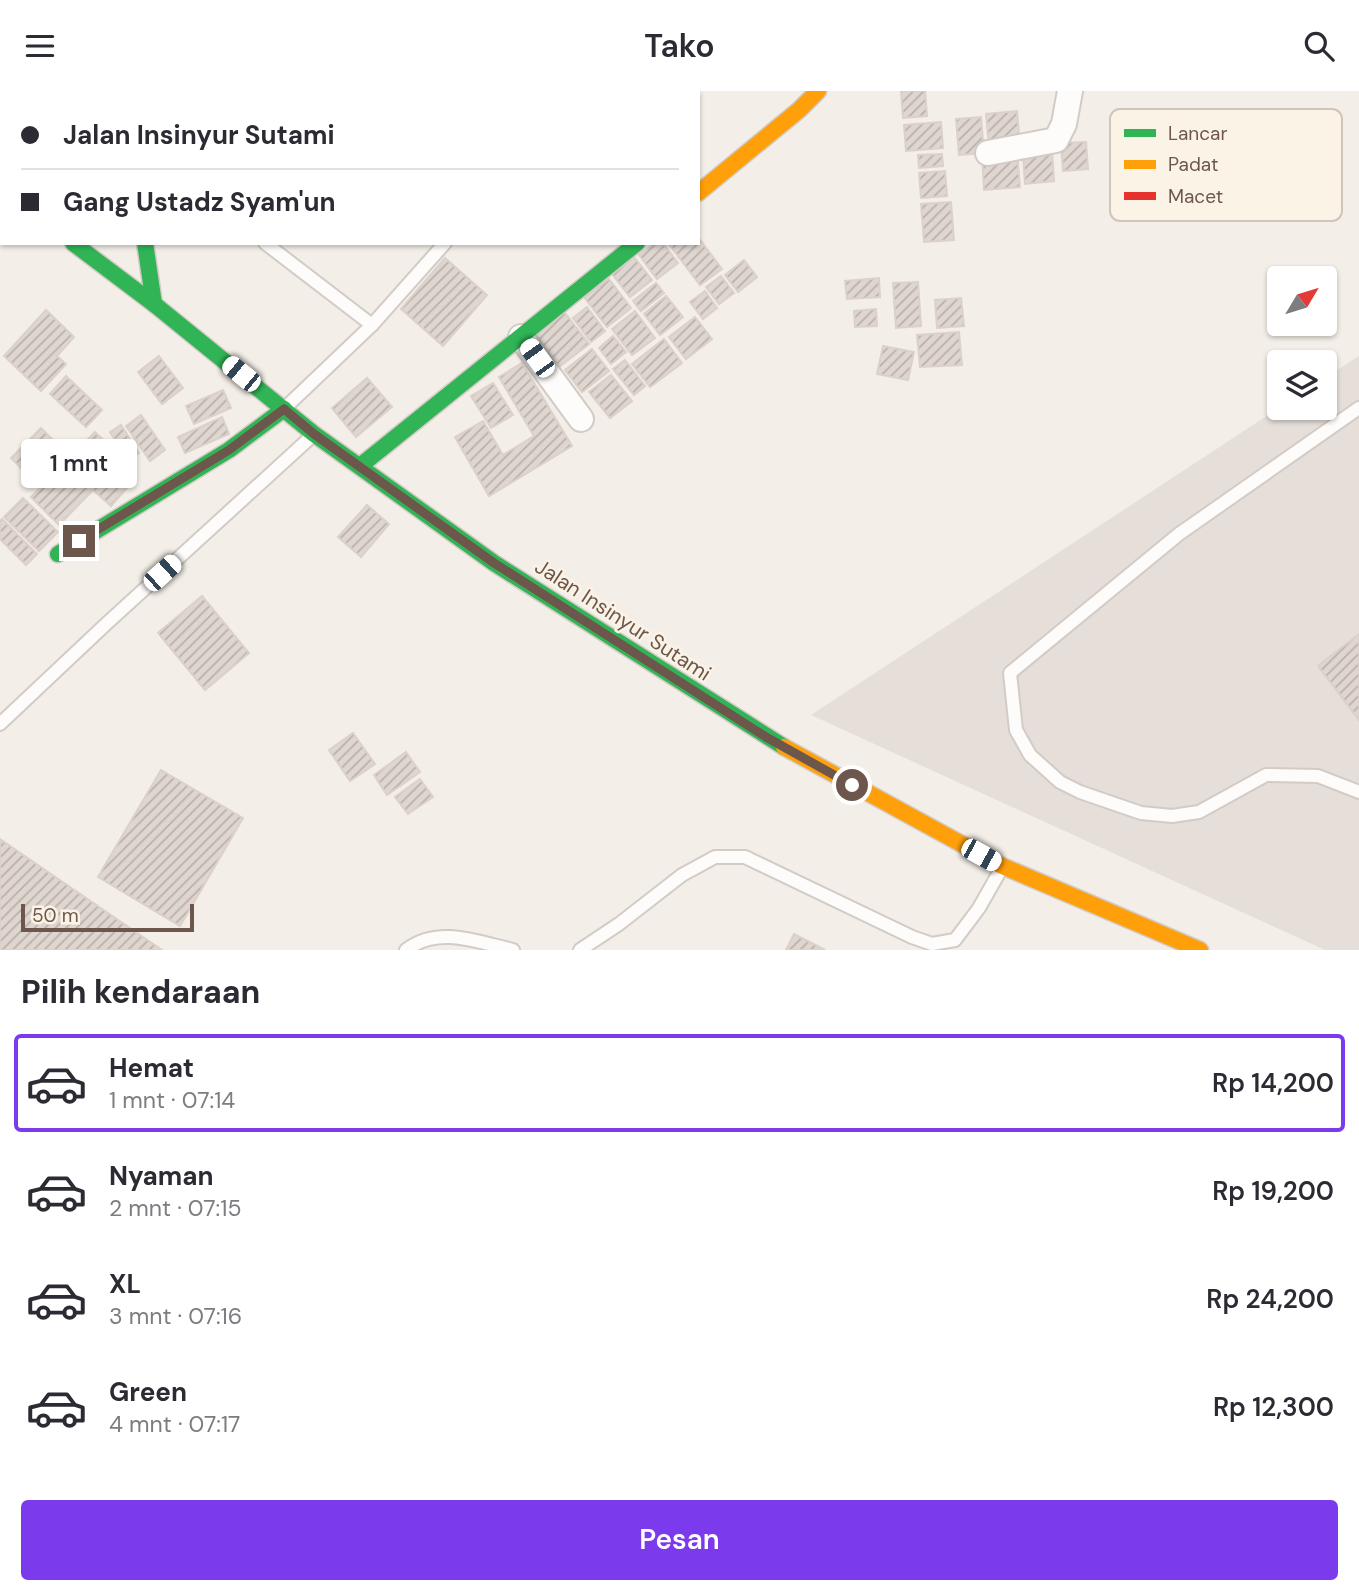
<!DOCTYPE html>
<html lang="id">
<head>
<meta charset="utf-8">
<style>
  body { margin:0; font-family:"DM Sans",sans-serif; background:#f2f2f3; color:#2b2b33; height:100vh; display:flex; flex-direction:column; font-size:26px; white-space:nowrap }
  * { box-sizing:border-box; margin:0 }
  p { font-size:23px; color:#7c7c81 }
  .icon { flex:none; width:38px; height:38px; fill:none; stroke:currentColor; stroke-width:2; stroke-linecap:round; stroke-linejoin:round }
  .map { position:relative; height:859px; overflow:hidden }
  .drawer { display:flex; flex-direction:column; background:#fff; flex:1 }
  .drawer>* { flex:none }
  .guide { position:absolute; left:0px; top:0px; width:700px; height:154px; box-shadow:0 2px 5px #0004; display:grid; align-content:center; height:154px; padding:0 21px; background:#fff }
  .needle { width:46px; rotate:52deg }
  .buttons { position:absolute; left:1267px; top:175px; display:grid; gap:14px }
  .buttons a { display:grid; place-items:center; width:70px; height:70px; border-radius:7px; background:#fff; box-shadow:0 2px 5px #0004; font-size:35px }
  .scale { position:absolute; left:21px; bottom:18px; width:173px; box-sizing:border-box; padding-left:7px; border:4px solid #6d564c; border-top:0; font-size:19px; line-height:24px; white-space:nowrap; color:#6d564c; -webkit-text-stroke:5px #fcf3e7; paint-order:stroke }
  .end { position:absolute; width:32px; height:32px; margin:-16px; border:9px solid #6d564c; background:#fff; box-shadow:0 0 0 4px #fff }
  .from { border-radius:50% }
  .bubble { position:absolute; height:49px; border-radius:7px; background:#fff; box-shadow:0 2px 5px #0004; font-size:23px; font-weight:600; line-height:49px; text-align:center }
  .car { position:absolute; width:21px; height:42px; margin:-21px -10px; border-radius:9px; box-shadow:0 0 5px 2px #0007; background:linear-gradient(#fff 24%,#345 0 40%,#fff 0 76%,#345 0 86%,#fff 0) }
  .guide b { display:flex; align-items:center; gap:24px; height:66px; font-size:26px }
  .guide b+b { border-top:2px solid #e1e1e2 }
  .guide i { width:18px; height:18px; background:#2b2b33 }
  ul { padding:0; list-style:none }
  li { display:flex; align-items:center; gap:21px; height:98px; margin:0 14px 10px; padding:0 7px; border:4px solid transparent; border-radius:7px }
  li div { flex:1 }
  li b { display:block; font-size:26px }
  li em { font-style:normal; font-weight:600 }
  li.on { border-color:#7c3aed }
  li>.icon { width:63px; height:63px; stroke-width:1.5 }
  h2 { padding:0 21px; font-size:32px; line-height:84px }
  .primary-button { display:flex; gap:14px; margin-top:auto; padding:14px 21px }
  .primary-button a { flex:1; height:80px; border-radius:7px; background:#7c3aed; color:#fff; font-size:28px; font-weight:600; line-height:80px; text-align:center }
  header { display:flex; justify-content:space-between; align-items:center; height:91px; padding:0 21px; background:#fff; font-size:32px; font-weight:600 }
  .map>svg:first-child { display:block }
  .industrial { fill:#e5ded9 }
  .building { fill:url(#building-hatch); stroke:#dbd1ca; stroke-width:2 }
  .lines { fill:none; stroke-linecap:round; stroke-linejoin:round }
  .lane-casing { stroke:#d2cbc6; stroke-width:16 }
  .street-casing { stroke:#d2cbc6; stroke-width:28 }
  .fast-casing { stroke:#d2cac4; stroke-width:19 }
  .slow-casing { stroke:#d2cac4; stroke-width:19 }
  .jam-casing { stroke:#d2cac4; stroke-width:19 }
  .lane { stroke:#fdfcfb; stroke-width:12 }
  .street { stroke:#fdfcfb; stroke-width:24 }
  .fast { stroke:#30b455; stroke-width:16 }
  .slow { stroke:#ff9f0a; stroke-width:16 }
  .jam { stroke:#e5322d; stroke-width:16 }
  .route { stroke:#6d564c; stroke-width:9 }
  .labels { text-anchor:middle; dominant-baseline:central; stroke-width:5; stroke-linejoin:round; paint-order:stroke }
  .street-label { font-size:21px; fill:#6d564c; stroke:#fcf3e7 }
  .key { fill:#fcf3e7; stroke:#d1c4b8; stroke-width:2 }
  .key-label { font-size:19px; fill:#6d564c }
</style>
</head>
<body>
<header><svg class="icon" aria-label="menu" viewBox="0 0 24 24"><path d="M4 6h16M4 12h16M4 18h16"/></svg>Tako<svg class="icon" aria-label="search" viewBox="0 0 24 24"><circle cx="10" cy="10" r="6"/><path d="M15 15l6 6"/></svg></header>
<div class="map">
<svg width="1359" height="859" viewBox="0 0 1359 859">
  <defs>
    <pattern id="building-hatch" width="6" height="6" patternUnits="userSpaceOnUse" patternTransform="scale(1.75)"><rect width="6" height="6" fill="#dfd6d0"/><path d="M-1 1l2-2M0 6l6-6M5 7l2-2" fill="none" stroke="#b9b0ab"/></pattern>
  </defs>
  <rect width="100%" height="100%" fill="#f3eee7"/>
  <!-- industrial -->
  <polygon class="industrial" points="1359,265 1359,859 1325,859 811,624 1279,317 1325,317 1325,287"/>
  <!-- building -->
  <g class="building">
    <polygon points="244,0 291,0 242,2"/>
    <polygon points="302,0 330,0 333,2 301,2"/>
    <polygon points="901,0 925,0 927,25 903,27"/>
    <polygon points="1017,20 1020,54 989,56 986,23"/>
    <polygon points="981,26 984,62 959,64 956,28"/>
    <polygon points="941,31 943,57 906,60 904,34"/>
    <polygon points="1086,51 1088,78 1063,80 1061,52"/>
    <polygon points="1052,60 1054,90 1025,93 1023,62"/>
    <polygon points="1017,62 1020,96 984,99 982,64"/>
    <polygon points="942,63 943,75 919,77 918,64"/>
    <polygon points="945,80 947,105 921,107 919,82"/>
    <polygon points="951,111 954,149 924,151 921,113"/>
    <polygon points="698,146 722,178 700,194 668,152 698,152"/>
    <polygon points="655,152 663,152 678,172 657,188 639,164"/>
    <polygon points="634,166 652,189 630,206 612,183"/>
    <polygon points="445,167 487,204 443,255 401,218"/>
    <polygon points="744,169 757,186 738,201 725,184"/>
    <polygon points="721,185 734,202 719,213 706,196"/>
    <polygon points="879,187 880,206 847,208 845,190"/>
    <polygon points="609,188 631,217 607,236 584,206"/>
    <polygon points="918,191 921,235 896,237 893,192"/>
    <polygon points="656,192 664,202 641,220 633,210"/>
    <polygon points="705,200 717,217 703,228 690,211"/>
    <polygon points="666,205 683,226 660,244 644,223"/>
    <polygon points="961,207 964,235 937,237 935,209"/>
    <polygon points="587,216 605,240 591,251 573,227"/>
    <polygon points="562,218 589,253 559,276 532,241"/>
    <polygon points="876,218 877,235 855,236 854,220"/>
    <polygon points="46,219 74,246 57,265 66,273 41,300 4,265"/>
    <polygon points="635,220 655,247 632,264 612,238"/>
    <polygon points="695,226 712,248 686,268 669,246"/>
    <polygon points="959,241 962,274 920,276 917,244"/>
    <polygon points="613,245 626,261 611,273 599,257"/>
    <polygon points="664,248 682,272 650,296 632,273"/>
    <polygon points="883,255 914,261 908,289 877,283"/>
    <polygon points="592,258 609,280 582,301 565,279"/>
    <polygon points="159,265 183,297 162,313 138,281"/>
    <polygon points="625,269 645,295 634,304 613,278"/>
    <polygon points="522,272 572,355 489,405 455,346 483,330 503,364 534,345 499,286"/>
    <polygon points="611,284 632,310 610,327 589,301"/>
    <polygon points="66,285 102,319 86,336 50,303"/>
    <polygon points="367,287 392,316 356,346 332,317"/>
    <polygon points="493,292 513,324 491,337 471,305"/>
    <polygon points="223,299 231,317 194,333 186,315"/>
    <polygon points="141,324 165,359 150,370 126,335"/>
    <polygon points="222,326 229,343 185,362 178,346"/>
    <polygon points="121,334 139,362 128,369 110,341"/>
    <polygon points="41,337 61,357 31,387 11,367"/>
    <polygon points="95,341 123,368 117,375 133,390 111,415 93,399 59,434 31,406"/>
    <polygon points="23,407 58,441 39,460 4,426"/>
    <polygon points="367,414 389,433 361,466 338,446"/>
    <polygon points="2,428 37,463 26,474 0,448 0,430"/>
    <polygon points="202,505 249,562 205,599 158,542"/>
    <polygon points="1359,543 1359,629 1318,575"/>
    <polygon points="353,642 375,673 350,690 329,659"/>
    <polygon points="406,661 420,681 387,704 374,684"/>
    <polygon points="161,679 243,727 180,835 98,786"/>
    <polygon points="420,688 433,706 408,723 395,706"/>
    <polygon points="0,748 162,859 0,859"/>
    <polygon points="794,843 825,859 786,859"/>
  </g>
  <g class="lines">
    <!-- lane casing -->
    <g class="lane-casing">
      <g id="lane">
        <polyline points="265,152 372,234"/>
        <polyline points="287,315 372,234 445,152"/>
        <polyline points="1359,317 1179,443 1010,582 1016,639 1030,664 1060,691 1080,701 1141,722 1172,725 1199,721 1266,684 1318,685 1359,701"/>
        <polyline points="0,633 105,534 311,346"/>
        <path d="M 406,859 C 438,834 478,851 513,859"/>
        <polyline points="580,859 619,833 682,784 715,766 745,766 912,846 932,853 955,849 979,817 1000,780"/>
      </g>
    </g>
    <!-- street casing -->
    <g class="street-casing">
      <g id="street">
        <polyline points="988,62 1056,49 1064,33 1070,0"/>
        <polyline points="521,246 581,328"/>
      </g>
    </g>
    <!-- fast casing -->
    <g class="fast-casing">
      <g id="fast">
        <polyline points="102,0 103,2"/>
        <polyline points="73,152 154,213 314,343 494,472 784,656"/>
        <polyline points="145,152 154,213"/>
        <polyline points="360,375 637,152"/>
        <polyline points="58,463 229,359 284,318"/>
      </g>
    </g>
    <!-- slow casing -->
    <g class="slow-casing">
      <g id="slow">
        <polyline points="698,102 799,19 818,0"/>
        <polyline points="784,656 1002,775 1200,859"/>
      </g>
    </g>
    <!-- jam casing -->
    <g class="jam-casing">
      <polyline id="jam" points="0,97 2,99"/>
    </g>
    <!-- lane -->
    <use href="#lane" class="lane"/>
    <!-- street -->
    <use href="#street" class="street"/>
    <!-- fast -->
    <use href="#fast" class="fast"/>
    <!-- slow -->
    <use href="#slow" class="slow"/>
    <!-- jam -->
    <use href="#jam" class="jam"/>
  </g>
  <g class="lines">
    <!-- route -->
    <polyline class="route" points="79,450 229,359 284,318 314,343 494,472 766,646 852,694"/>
  </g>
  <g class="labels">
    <!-- street labels -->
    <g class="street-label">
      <text transform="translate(623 529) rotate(33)">Jalan Insinyur Sutami</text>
    </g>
  </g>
  <!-- legend -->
  <rect x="1110" y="18" width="232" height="112" rx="10" class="key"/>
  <rect x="1124" y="38" width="32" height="8" fill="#30b455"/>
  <rect x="1124" y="69" width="32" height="9" fill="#ff9f0a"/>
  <rect x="1124" y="101" width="32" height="8" fill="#e5322d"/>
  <g class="key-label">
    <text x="1168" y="49">Lancar</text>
    <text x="1168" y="80">Padat</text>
    <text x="1168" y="112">Macet</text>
  </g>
</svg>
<div class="buttons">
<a><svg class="needle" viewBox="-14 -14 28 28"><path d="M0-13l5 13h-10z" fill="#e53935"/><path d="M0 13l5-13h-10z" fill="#7c7c81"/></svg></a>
<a><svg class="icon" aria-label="layers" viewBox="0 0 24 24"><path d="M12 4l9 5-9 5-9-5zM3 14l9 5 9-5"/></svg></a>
</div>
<div class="scale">50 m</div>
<i class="end from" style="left:852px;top:694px"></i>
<i class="end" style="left:79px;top:450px"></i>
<div class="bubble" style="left:21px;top:348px;width:116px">1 mnt</div>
<i class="car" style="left:537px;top:267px;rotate:324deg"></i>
<i class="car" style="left:241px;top:283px;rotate:309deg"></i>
<i class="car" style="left:162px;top:482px;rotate:48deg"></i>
<i class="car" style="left:981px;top:764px;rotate:119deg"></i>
<div class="guide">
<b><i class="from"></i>Jalan Insinyur Sutami</b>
<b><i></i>Gang Ustadz Syam'un</b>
</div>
</div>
<section class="drawer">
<h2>Pilih kendaraan</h2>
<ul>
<li class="on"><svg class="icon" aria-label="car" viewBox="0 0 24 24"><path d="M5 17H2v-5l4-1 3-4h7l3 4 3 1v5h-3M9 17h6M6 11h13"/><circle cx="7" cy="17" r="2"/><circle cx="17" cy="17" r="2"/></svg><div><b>Hemat</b><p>1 mnt · 07:14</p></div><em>Rp 14,200</em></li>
<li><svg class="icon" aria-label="car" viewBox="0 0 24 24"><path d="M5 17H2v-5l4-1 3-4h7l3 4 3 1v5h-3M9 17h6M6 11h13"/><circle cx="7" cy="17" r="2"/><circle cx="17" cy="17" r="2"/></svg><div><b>Nyaman</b><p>2 mnt · 07:15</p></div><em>Rp 19,200</em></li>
<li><svg class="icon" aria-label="car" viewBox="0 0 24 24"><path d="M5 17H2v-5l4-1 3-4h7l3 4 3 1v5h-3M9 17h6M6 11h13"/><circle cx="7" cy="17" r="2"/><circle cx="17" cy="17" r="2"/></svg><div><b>XL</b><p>3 mnt · 07:16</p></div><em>Rp 24,200</em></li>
<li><svg class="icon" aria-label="car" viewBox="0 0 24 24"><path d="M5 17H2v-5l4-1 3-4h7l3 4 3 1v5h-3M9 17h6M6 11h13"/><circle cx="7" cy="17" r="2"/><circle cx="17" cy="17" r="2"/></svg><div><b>Green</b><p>4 mnt · 07:17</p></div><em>Rp 12,300</em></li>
</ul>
<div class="primary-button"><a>Pesan</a></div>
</section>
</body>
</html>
